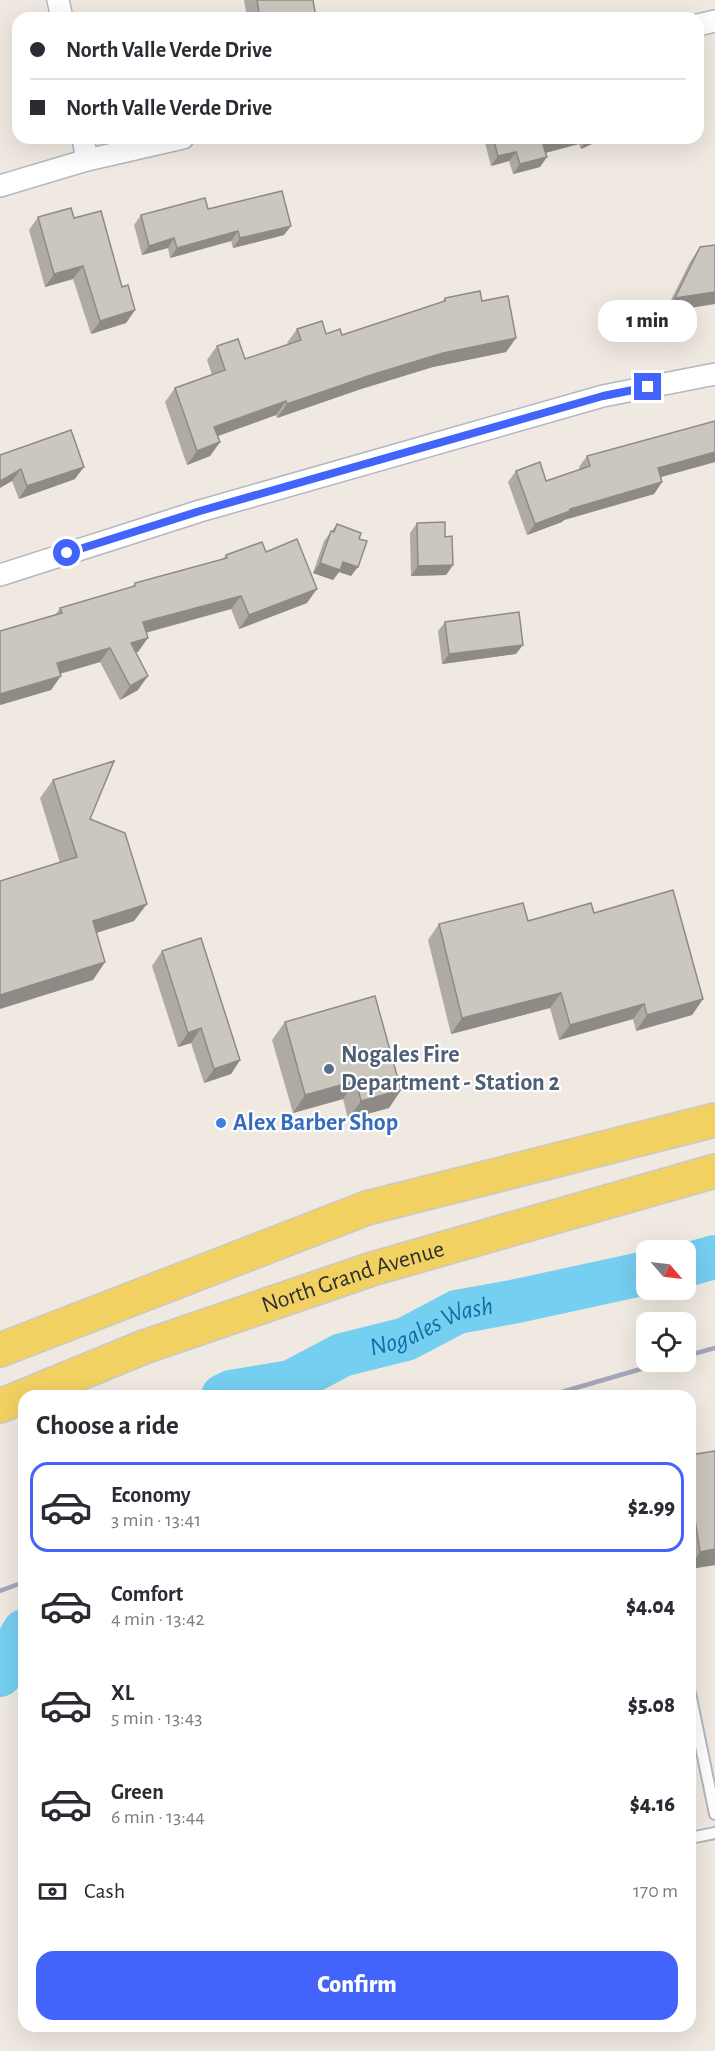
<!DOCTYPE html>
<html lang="en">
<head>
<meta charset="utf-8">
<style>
  body { margin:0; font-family:"Alegreya Sans",sans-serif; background:#f2f2f3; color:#2b2b33; height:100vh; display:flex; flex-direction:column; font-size:22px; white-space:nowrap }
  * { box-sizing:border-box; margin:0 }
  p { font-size:20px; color:#7c7c81 }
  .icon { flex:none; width:33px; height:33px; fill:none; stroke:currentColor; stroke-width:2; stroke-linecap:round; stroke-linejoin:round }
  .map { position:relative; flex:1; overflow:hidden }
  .sheet { position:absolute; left:18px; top:1390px; width:678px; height:642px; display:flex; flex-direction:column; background:#fff; border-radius:18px; box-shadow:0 6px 24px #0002 }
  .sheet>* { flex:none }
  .top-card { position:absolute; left:12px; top:12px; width:692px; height:132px; border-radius:18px; box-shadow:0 6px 24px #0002; display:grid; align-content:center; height:132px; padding:0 18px; background:#fff }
  .needle { width:39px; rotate:118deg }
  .fabs { position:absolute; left:636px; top:1240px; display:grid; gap:12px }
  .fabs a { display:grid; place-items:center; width:60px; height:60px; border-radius:12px; background:#fff; box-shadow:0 6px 24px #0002; font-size:30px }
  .end { position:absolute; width:27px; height:27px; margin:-14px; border:8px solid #4264fb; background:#fff; box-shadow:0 0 0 3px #fff }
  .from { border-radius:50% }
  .bubble { position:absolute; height:42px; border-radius:18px; background:#fff; box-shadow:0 6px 24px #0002; font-size:20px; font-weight:800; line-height:42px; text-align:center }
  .top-card b { display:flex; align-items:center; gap:21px; height:57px; font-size:22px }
  .top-card b+b { border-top:2px solid #e1e1e2 }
  .top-card i { width:15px; height:15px; background:#2b2b33 }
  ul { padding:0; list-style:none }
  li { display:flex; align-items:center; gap:18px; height:90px; margin:0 12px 9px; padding:0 6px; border:3px solid transparent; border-radius:18px }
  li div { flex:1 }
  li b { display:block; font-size:22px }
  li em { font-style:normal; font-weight:800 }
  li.current { border-color:#4264fb }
  li>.icon { width:54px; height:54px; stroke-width:1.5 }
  h2 { padding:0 18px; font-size:27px; line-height:72px }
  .pay { display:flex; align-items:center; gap:15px; height:66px; padding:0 18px; font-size:22px }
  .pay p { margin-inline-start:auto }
  .cta { display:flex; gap:12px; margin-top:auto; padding:12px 18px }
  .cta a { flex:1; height:69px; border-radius:18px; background:#4264fb; color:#fff; font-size:24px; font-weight:800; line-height:69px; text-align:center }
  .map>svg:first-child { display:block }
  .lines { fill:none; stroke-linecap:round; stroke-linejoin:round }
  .river { stroke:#75cff0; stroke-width:44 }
  .service-casing { stroke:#b4b7c1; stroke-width:14 }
  .minor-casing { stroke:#b4b7c1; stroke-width:24 }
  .primary-casing { stroke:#c9c9c9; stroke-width:36 }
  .service { stroke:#fff; stroke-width:10 }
  .minor { stroke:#fff; stroke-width:21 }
  .primary { stroke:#f2d163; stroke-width:33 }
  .rail { stroke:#a3a6b8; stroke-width:4.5 }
  .wall { fill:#afaba4 }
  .shaded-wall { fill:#8e8b86 }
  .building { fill:#cbc7bf; stroke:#8e8b86; stroke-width:1.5 }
  .route { stroke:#4264fb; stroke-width:8 }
  .service-dot { fill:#5c6f8a; stroke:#fff; stroke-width:2 }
  .shop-dot { fill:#3f7fe0; stroke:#fff; stroke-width:2 }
  .labels { text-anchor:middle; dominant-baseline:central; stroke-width:4.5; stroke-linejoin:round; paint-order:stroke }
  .service-label { font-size:24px; font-weight:bold; fill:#4e5e75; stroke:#fff; text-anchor:start }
  .shop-label { font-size:24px; font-weight:bold; fill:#366cbe; stroke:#fff; text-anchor:start }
  .street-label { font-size:24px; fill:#2e2e2e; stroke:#fff }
  .water-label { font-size:26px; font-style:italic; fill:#0d6fa3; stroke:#fff }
</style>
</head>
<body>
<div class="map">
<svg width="715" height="2051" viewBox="0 0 715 2051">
  <rect width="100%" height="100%" fill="#efe9e1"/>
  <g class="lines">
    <!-- river -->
    <g class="river">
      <polyline points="686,1265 715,1257"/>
      <path id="s1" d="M 223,1396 L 231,1392 L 291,1382 L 342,1355 L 406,1339 L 457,1312 L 517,1301 L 646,1273"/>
      <polyline points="0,1675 24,1631"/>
    </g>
    <!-- service casing -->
    <g class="service-casing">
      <g id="service">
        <polyline points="690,1693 715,1814"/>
        <polyline points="690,1838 715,1833"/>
      </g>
    </g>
    <!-- minor casing -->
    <g class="minor-casing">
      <g id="minor">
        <polyline points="58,0 62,18"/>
        <polyline points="698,25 715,21"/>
        <polyline points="83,138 87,160"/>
        <polyline points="0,186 87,160 183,138"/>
        <polyline points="0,575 200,511 603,396 715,374"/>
      </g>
    </g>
    <!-- primary casing -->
    <g class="primary-casing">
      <g id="primary">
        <polyline points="0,1350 367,1208 715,1120"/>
        <path id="s2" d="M 0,1406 L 144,1347 L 372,1269 L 715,1171"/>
      </g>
    </g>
    <!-- service -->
    <use href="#service" class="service"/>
    <!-- minor -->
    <use href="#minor" class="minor"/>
    <!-- primary -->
    <use href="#primary" class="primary"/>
    <!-- rail -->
    <g class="rail">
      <polyline points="686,1356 715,1348"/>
      <polyline points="548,1396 665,1362"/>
      <polyline points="0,1591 24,1582"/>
    </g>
  </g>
  <!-- wall -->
  <g class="wall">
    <polygon points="244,0 313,0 316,18 247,18"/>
    <polygon points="484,138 605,138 581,149 579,144 545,153 540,167 513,174 509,161 491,166 484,139"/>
    <polygon points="208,209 284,235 233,248 231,241 170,258 168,248 142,255 134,225 141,215"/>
    <polygon points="38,217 74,218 122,287 135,310 126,323 91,334 73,279 45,287 29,230"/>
    <polygon points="715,245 665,312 690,262 700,247"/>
    <polygon points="445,298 482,301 516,338 506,352 433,367 361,389 277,418 276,415 218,436 220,442 210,456 187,465 165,402 175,388 212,375 207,360 217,346 245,359 288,344 287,343 297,329 326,334 342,335 442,302"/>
    <polygon points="715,421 715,462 661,477 662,482 654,494 564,520 562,522 527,535 508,482 516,471 546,481 580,470 579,467 587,456"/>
    <polygon points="0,455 75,479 19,499 12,481"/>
    <polygon points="417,523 453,565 446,575 411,576 410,533"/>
    <polygon points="337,524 359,539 351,576 339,572 333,580 313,573 324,541"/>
    <polygon points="266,552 307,603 239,629 231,609 146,633 138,652 136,652 138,690 120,700 100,662 60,674 51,690 0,705 0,631 56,614 60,608 132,587 135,583 223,559 226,555"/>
    <polygon points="445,622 516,654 442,664 438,631"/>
    <polygon points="53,780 90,819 134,921 96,933 105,962 93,980 60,863 40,798"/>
    <polygon points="594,913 703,999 692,1015 636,1031 633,1019 559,1040 550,1008 451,1034 428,940 439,924 528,921"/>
    <polygon points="162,951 240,1060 231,1074 204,1083 191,1043 178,1047 152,966"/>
    <polygon points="285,1022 401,1090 389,1108 348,1119 343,1099 293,1113 272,1040"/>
    <polygon points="715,1451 715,1565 690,1569 690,1455"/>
  </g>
  <!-- shaded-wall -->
  <g class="shaded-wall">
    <polygon points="571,138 583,138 579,144 537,155 543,145"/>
    <polygon points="589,138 605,138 581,149 587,139"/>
    <polygon points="516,152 509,161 491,166 498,156"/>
    <polygon points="547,157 540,167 513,174 520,164"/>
    <polygon points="291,226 284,235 233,248 240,238"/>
    <polygon points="238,231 231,241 170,258 177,248"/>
    <polygon points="174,238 168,248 142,255 149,246"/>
    <polygon points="83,266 73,279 45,287 54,274"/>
    <polygon points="715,292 715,304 665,312 675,298"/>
    <polygon points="135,310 126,323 91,334 100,321"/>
    <polygon points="516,338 506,352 433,367 361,389 277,418 287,404 371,375 443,353"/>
    <polygon points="286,401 276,415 204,441 214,427"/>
    <polygon points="220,442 210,456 187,465 197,451"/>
    <polygon points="715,452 715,462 650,480 658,468"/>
    <polygon points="84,467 75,479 19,499 27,486"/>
    <polygon points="21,469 12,481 0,488 0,481"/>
    <polygon points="662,482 654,494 564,520 562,522 527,535 535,524 570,509"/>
    <polygon points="343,562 358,567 351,576 339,572 333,580 313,573 320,563"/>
    <polygon points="453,565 446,575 411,576 418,566"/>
    <polygon points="317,589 307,603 239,629 249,615"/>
    <polygon points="241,596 231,609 133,636 143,622"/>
    <polygon points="148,638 138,652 121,657 131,643"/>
    <polygon points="523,645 516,654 442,664 449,654"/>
    <polygon points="110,648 100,662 48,677 57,663"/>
    <polygon points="61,676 51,690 0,705 0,694"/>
    <polygon points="148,676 138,690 120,700 130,686"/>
    <polygon points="147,904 134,921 80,938 93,921"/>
    <polygon points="105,962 93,980 0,1009 0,995"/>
    <polygon points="561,993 550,1008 451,1034 462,1018"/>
    <polygon points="703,999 692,1015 636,1031 647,1015"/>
    <polygon points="644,1004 633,1019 559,1040 570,1025"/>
    <polygon points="201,1028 191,1043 178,1047 188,1033"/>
    <polygon points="240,1060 231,1074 204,1083 214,1069"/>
    <polygon points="356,1081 343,1099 293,1113 305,1095"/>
    <polygon points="401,1090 389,1108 348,1119 361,1101"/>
    <polygon points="715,1549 715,1565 690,1569 690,1566 700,1552"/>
  </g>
  <!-- building -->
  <g class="building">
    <polygon points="257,0 313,0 316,18 260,18"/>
    <polygon points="493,138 571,138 543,145 547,157 520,164 516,152 498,156"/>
    <polygon points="282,191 291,226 240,238 238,231 177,248 174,238 149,246 141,215 205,198 208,209"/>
    <polygon points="71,208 74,218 101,211 122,287 128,285 135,310 100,321 83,266 54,274 38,217"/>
    <polygon points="715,245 715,292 675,298 700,247"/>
    <polygon points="480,291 482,301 508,296 516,338 443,353 371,375 287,404 286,401 214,427 220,442 197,451 175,388 225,370 217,346 238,339 245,359 301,340 297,329 322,321 326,334 340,329 342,335 445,301 445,298"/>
    <polygon points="715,421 715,452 658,468 662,482 570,509 570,511 535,524 516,471 540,462 546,481 590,466 587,456"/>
    <polygon points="71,430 84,467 27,486 21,469 0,481 0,455"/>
    <polygon points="445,522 445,537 452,536 453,565 418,566 417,523"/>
    <polygon points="337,524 361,533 359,539 367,541 358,567 343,562 340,570 320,563 331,531 334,532"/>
    <polygon points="297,539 317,589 249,615 241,596 143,622 148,638 131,643 148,676 130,686 110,648 57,663 61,676 0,694 0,631 62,613 60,608 135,586 135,583 227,558 226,555 262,542 266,552"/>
    <polygon points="519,612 523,645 449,654 445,622"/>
    <polygon points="114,761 90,819 125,833 147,904 93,921 105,962 0,995 0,881 77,857 53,780"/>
    <polygon points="673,890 703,999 647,1015 644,1004 570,1025 561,993 462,1018 439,924 523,903 528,921 591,903 594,913"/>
    <polygon points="201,938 240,1060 214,1069 201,1028 188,1033 162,951"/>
    <polygon points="375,996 401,1090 361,1101 356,1081 305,1095 285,1022"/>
    <polygon points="715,1451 715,1549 700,1552 690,1487 690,1455"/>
  </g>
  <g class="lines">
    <!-- route -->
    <polyline class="route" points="67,553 200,511 603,396 648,387"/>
  </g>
  <!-- markers -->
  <circle class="service-dot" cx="329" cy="1069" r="6"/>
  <circle class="shop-dot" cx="221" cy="1123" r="6"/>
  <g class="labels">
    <!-- service labels -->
    <g class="service-label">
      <text x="341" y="1055">Nogales Fire<tspan x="341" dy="28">Department - Station 2</tspan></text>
    </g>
    <!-- shop labels -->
    <g class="shop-label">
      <text x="233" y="1123">Alex Barber Shop</text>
    </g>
    <!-- street labels -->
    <g class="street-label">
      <text stroke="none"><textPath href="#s2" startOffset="376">North Grand Avenue</textPath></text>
    </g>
    <!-- water labels -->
    <g class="water-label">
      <text stroke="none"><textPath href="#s1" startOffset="222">Nogales Wash</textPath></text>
    </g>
  </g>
</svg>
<div class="fabs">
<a><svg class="needle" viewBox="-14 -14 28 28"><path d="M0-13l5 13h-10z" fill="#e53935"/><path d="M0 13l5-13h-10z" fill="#7c7c81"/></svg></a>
<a><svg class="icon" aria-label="locate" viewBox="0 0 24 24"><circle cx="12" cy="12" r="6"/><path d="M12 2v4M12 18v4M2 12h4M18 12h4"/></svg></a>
</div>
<i class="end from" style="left:67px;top:553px"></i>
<i class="end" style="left:648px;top:387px"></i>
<div class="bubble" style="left:598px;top:300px;width:99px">1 min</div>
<div class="top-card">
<b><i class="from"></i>North Valle Verde Drive</b>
<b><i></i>North Valle Verde Drive</b>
</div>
<section class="sheet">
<h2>Choose a ride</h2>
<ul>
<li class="current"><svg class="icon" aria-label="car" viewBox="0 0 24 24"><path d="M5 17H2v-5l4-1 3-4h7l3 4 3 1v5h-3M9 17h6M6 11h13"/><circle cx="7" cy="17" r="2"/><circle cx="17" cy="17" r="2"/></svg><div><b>Economy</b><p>3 min · 13:41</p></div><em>$2.99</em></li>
<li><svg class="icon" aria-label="car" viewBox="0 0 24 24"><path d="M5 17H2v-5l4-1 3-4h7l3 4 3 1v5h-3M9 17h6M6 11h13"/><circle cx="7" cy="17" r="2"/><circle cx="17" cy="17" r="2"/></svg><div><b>Comfort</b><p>4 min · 13:42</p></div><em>$4.04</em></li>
<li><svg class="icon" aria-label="car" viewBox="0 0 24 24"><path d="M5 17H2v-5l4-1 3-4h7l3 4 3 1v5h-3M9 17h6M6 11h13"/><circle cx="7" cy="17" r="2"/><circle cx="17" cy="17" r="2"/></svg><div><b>XL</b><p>5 min · 13:43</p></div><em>$5.08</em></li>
<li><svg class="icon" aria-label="car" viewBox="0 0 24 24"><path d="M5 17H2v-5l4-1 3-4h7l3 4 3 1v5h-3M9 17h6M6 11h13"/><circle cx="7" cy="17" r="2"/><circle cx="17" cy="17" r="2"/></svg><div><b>Green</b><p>6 min · 13:44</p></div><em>$4.16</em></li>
</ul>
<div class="pay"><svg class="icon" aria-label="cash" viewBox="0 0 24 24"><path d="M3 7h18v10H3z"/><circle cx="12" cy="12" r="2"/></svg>Cash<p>170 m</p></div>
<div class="cta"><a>Confirm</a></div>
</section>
</div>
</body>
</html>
